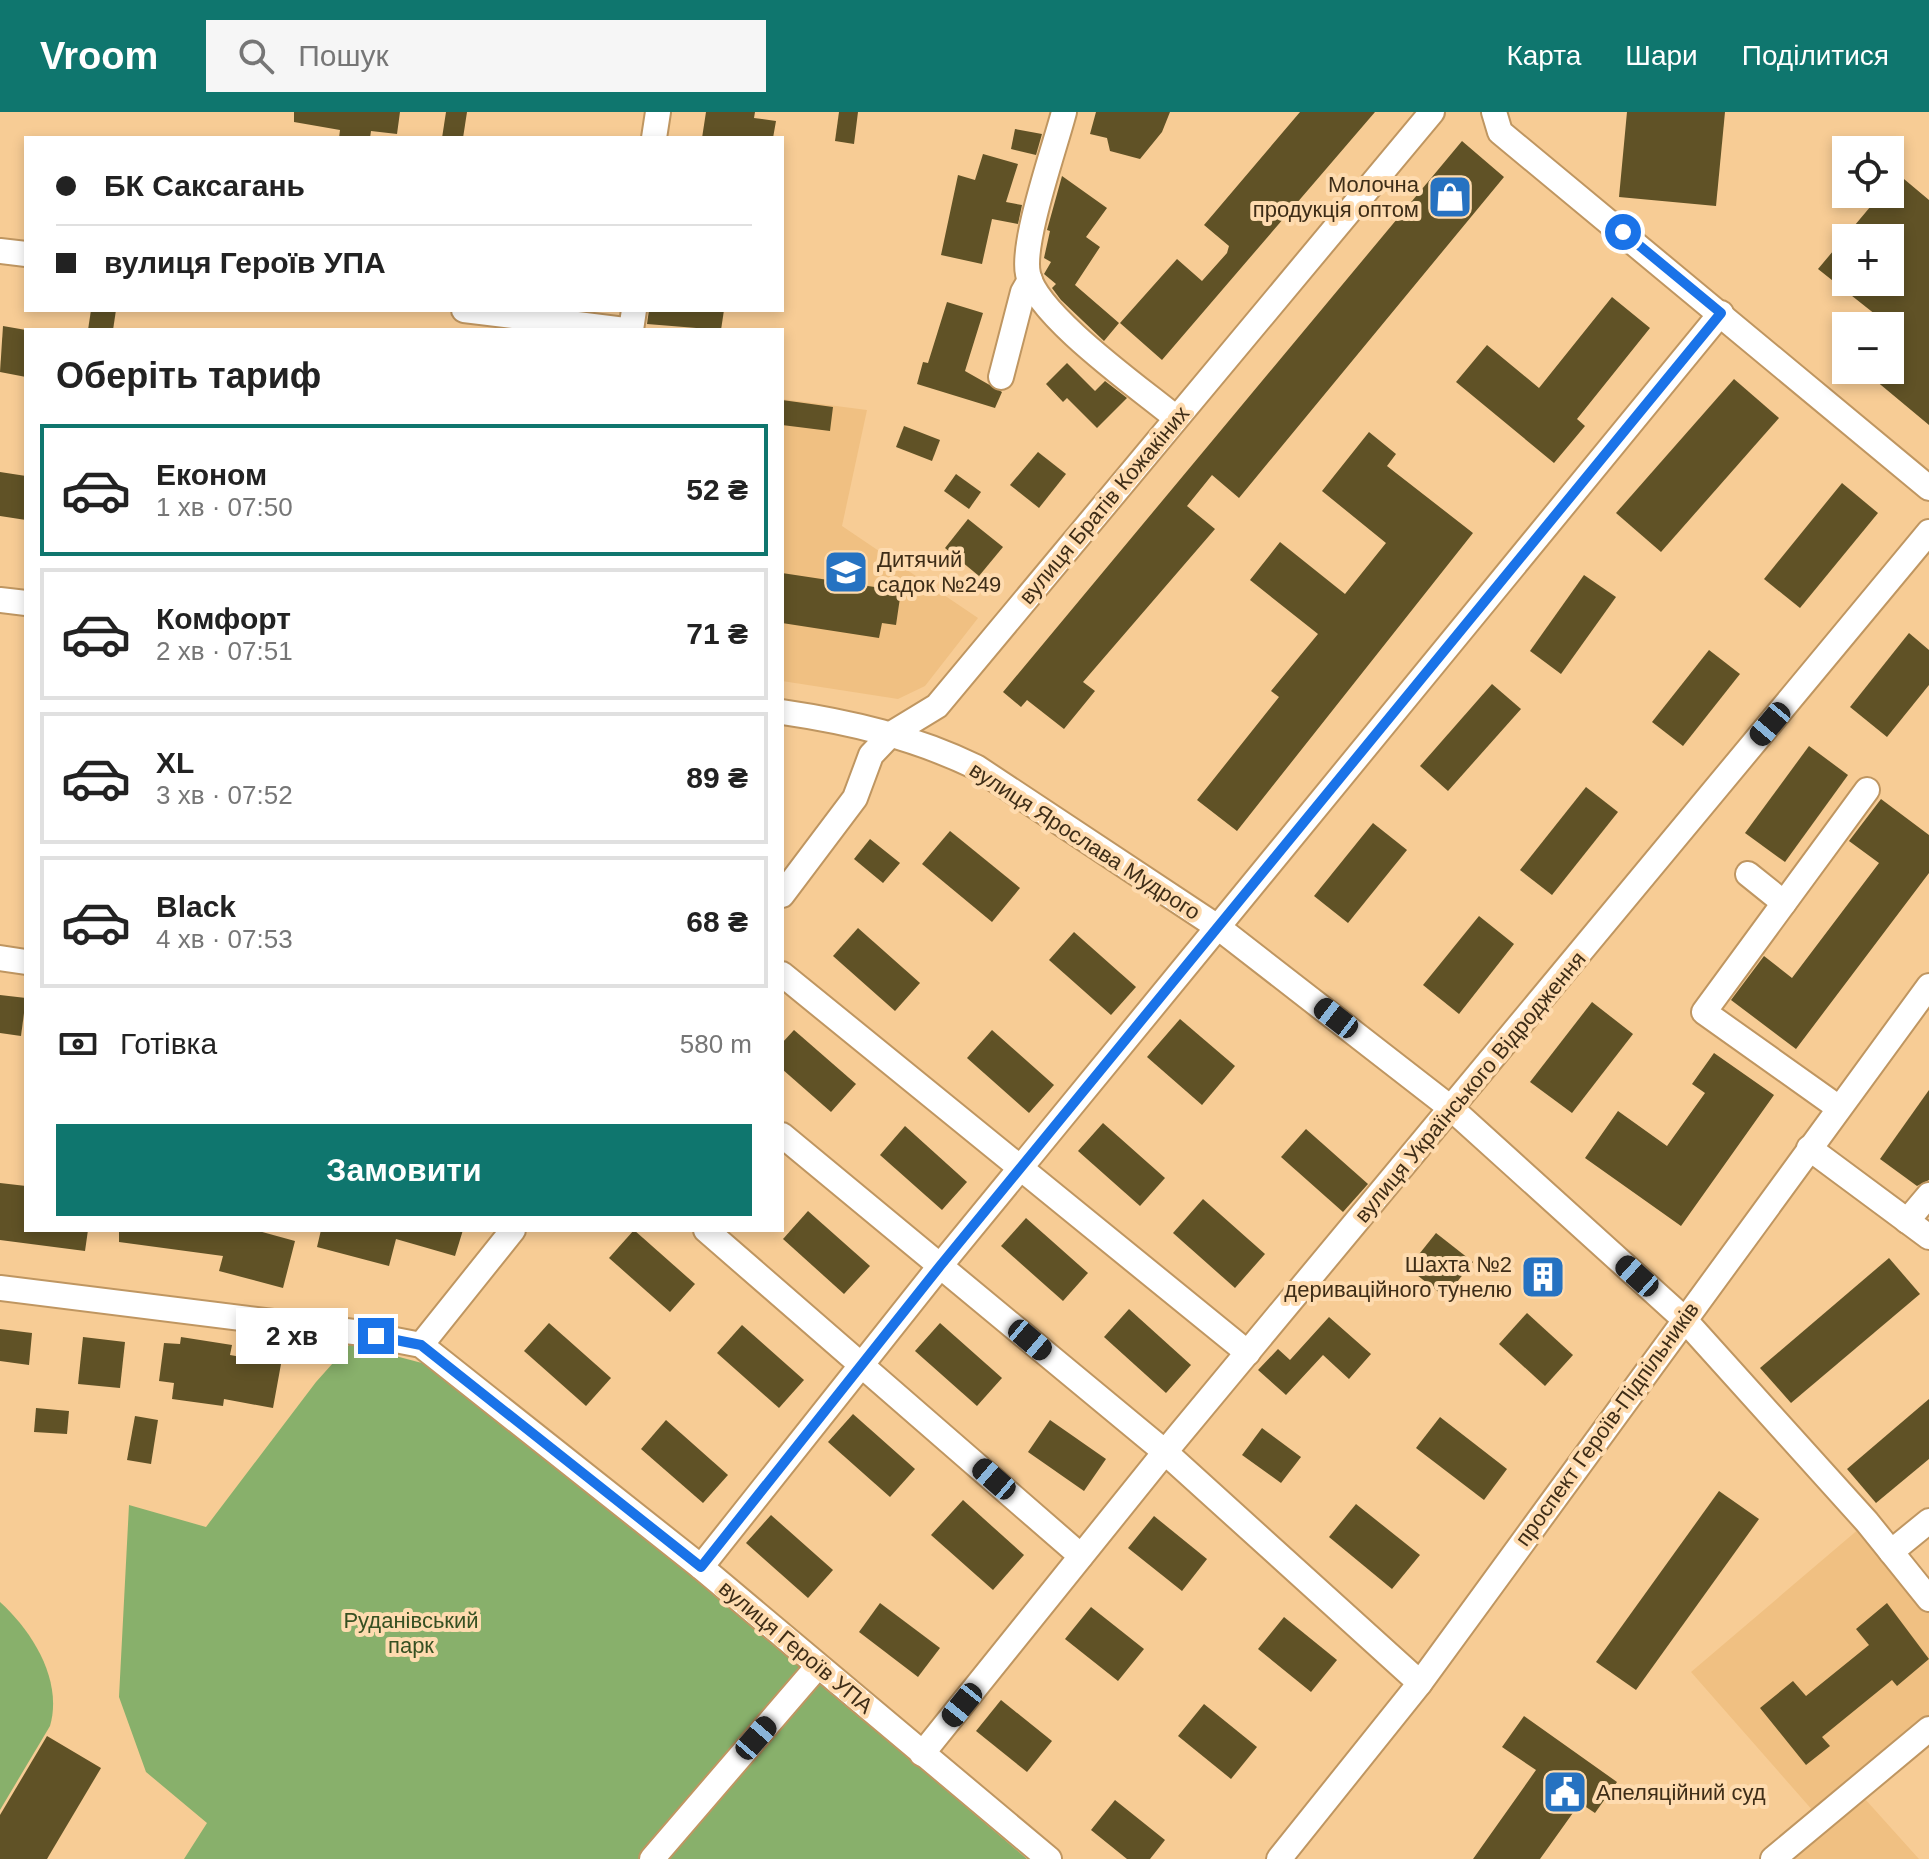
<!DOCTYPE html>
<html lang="uk">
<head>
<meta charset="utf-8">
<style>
  body { margin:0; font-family:Helvetica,sans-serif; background:#f6f6f6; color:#222; height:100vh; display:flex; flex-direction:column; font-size:30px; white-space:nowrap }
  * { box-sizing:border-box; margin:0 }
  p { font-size:26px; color:#767676 }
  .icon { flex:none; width:44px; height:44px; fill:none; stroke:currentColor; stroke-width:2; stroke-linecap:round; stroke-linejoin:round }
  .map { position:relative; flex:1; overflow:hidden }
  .drawer { position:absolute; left:24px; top:216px; width:760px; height:904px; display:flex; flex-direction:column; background:#fff; border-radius:0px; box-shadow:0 4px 12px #0003 }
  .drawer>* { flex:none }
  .hud { position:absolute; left:24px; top:24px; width:760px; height:176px; border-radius:0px; box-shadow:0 4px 12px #0003; display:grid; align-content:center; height:176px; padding:0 32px; background:#fff }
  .fabs { position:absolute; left:1832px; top:24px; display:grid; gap:16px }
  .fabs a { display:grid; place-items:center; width:72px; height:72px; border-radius:0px; background:#fff; box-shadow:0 4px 12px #0003; font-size:40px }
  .end { position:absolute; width:36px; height:36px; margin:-18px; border:10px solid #1a73e8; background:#fff; box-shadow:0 0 0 4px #fff }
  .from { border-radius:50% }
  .bubble { position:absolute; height:56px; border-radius:0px; background:#fff; box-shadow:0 4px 12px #0003; font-size:26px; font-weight:800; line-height:56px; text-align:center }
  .car { position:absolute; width:24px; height:48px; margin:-24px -12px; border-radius:10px; box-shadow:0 0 6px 2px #0007; background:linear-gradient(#222 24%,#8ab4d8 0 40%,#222 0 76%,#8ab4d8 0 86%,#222 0) }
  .hud b { display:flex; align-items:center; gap:28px; height:76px; font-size:30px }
  .hud b+b { border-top:2px solid #e0e0e0 }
  .hud i { width:20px; height:20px; background:#222 }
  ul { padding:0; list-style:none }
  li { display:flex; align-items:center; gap:24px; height:132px; margin:0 16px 12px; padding:0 16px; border:4px solid #e0e0e0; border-radius:0px }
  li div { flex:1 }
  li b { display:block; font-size:30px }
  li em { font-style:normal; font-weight:800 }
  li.on { border-color:#0f766e }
  li>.icon { width:72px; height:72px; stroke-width:1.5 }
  h2 { padding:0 32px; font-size:36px; line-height:96px }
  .pay { display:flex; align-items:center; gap:20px; height:88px; padding:0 32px; font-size:30px }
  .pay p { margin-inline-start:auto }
  .action { display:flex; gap:16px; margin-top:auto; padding:16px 32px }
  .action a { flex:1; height:92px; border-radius:0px; background:#0f766e; color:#fff; font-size:32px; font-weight:800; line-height:92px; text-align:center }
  header { display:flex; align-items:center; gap:48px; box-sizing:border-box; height:112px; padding:0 40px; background:#0f766e; color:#fff }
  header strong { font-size:38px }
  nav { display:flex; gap:44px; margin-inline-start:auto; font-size:28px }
  .search { width:560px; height:72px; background:#f6f6f6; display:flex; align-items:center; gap:20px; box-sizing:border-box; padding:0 28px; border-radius:0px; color:#767676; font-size:30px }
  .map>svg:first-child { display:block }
  .built { fill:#f0c082 }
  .green { fill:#88b06b }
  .building { fill:#605226; fill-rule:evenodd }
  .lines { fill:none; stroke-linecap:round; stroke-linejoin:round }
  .minor-casing { stroke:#bf9661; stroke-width:28 }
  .minor { stroke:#fff; stroke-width:24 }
  .route { stroke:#1a73e8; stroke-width:10 }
  .labels { text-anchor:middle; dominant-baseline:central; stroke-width:8; stroke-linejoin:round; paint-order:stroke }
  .poi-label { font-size:22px; fill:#3e2d17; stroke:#fedbaf; text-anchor:end }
  .street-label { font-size:22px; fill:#3e2d17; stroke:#fedbaf }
  .park-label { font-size:22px; fill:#365022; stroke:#fedbaf }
</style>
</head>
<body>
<header>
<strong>Vroom</strong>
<div class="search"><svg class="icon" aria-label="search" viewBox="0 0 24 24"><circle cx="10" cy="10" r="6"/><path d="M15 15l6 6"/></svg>Пошук</div>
<nav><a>Карта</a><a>Шари</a><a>Поділитися</a></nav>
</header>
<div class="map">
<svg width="1929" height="1747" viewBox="0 0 1929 1747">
  <rect width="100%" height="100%" fill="#f7cc95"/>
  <!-- built -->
  <g class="built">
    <polygon points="782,287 867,298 842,414 978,506 925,574 898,587 782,569"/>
    <polygon points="1867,1410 1929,1488 1929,1617 1856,1677 1919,1747 1773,1747 1821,1708 1691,1560"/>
  </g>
  <!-- green -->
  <g class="green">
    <polygon points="350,1232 456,1260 1027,1747 184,1747 207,1711 146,1660 119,1585 129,1393 206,1415 316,1270"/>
    <path d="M 0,1490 C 33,1520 63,1569 50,1614 L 0,1698 Z"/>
  </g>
  <!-- building -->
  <g class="building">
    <polygon points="294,0 400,0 397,22 371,19 370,26 339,26 340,18 294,10"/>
    <polygon points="446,0 467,0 463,26 442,26"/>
    <polygon points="706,0 755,0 754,6 776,9 773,26 702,26"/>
    <polygon points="839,0 858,0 854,32 835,29"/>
    <polygon points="1096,0 1170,0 1162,20 1140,47 1110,39 1107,26 1090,22"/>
    <polygon points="1300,0 1375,0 1162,248 1120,211 1177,147 1202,169 1227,141 1229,134 1204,113"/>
    <polygon points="1627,0 1725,0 1716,94 1619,85"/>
    <polygon points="1015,17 1042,22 1036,43 1011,37"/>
    <polygon points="1462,29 1504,65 1239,386 1212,363 1187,394 1215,417 1083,570 1095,579 1064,617 1027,588 1021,595 1003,580"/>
    <polygon points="983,42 1018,52 1006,90 1022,93 1018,112 992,107 982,152 941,143 958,63 975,68"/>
    <path d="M 1898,62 L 1929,88 L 1929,313 L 1863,258 L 1890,258 L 1890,214 L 1818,157 L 1881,82 L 1890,82 L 1890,72 ZM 1846,126 L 1890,126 L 1890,170 L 1846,170 Z"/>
    <polygon points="1062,64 1107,96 1086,125 1100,135 1075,173 1119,211 1104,229 1061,188 1052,176 1056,172 1044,162 1051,150 1044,146 1050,119 1047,118"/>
    <polygon points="1612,185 1650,216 1577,307 1585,314 1554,351 1456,270 1487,233 1539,276"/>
    <polygon points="947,190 983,201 965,259 1002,280 995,296 917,272 923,250 928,251"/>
    <polygon points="91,198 116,198 113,218 88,218"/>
    <polygon points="649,198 724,198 721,218 647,212"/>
    <polygon points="3,214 26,218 26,265 0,260"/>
    <polygon points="1067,251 1095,279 1105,269 1127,286 1097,316 1067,286 1063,290 1046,272"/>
    <polygon points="1734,267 1779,306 1661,440 1616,401"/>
    <polygon points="782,288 833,295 830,319 782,313"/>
    <polygon points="904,314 940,328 932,349 896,335"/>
    <polygon points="1369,320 1396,342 1387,354 1473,421 1237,719 1197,688 1279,585 1271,579 1318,522 1250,468 1280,430 1345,482 1386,431 1322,379"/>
    <polygon points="1038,340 1066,362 1039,396 1010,373"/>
    <polygon points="0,360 26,364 26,408 0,404"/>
    <polygon points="956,362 981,380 969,397 944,379"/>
    <polygon points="1842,371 1878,401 1800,496 1764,467"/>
    <polygon points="968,407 1003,435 979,464 945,436"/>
    <polygon points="782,461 901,479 896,513 882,511 879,526 782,511"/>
    <polygon points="1584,463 1616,485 1561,562 1530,539"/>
    <polygon points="1909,521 1929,538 1929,573 1887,625 1850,595"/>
    <polygon points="1709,538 1740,562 1683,634 1652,610"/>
    <polygon points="1492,572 1521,597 1448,679 1420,654"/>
    <polygon points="1809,634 1848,663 1785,750 1745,721"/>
    <polygon points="1586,675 1618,700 1552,783 1520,758"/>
    <polygon points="1881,687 1929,723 1929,761 1796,937 1731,888 1764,844 1792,866 1879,751 1849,729"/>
    <polygon points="1373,711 1407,738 1348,811 1314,784"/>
    <polygon points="950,719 1020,776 992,810 922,752"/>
    <polygon points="870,727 900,751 883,771 854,747"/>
    <polygon points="1479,804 1514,832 1459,902 1423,873"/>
    <polygon points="858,816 920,871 895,899 833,844"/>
    <polygon points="1074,820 1136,875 1111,903 1049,848"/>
    <polygon points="0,883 26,886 21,924 0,921"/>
    <polygon points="1592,890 1633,922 1572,1001 1530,970"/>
    <polygon points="1180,907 1235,954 1202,993 1147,945"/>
    <polygon points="794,918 856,972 831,1000 782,957 782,931"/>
    <polygon points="992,918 1054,973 1029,1001 967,946"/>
    <polygon points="1714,941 1774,983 1681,1114 1585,1046 1618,999 1667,1034 1705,981 1692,972"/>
    <polygon points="1929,978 1929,1068 1917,1074 1880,1047"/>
    <polygon points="1103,1011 1165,1066 1140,1094 1078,1039"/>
    <polygon points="905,1014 967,1070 942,1098 880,1043"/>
    <polygon points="1306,1017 1368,1072 1343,1100 1281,1045"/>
    <polygon points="0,1071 26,1074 26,1118 88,1118 85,1139 0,1128"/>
    <polygon points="1203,1087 1265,1142 1235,1176 1173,1121"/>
    <polygon points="808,1099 870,1154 844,1182 783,1127"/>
    <polygon points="1026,1106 1088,1161 1063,1189 1001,1134"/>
    <polygon points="119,1118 255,1118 295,1129 283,1176 219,1159 223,1144 119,1130"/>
    <polygon points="321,1118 463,1118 455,1144 396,1127 389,1154 317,1135"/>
    <polygon points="634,1118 695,1172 670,1200 609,1146"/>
    <polygon points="1436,1121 1473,1150 1445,1185 1408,1156"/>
    <polygon points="1889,1146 1920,1182 1791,1291 1760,1256"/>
    <polygon points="1129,1197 1191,1253 1166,1281 1104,1225"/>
    <polygon points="1527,1201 1573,1243 1545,1274 1499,1232"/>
    <polygon points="1329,1205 1371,1242 1349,1267 1323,1243 1286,1283 1258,1258 1278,1237 1290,1248"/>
    <polygon points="549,1211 611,1266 586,1294 524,1239"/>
    <polygon points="940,1211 1002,1266 977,1294 915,1239"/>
    <polygon points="742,1213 804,1268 779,1296 717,1241"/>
    <polygon points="0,1217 32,1221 29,1253 0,1249"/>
    <polygon points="83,1225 125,1230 120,1276 78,1272"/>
    <polygon points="181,1225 232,1233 230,1243 281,1252 273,1296 224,1287 223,1294 172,1287 174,1271 159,1269 164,1231 180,1232"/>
    <polygon points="1929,1287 1929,1347 1876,1391 1847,1357"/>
    <polygon points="36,1296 69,1299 67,1322 34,1320"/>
    <polygon points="853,1302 915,1357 890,1385 828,1330"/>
    <polygon points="135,1304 158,1308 151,1352 127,1348"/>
    <polygon points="1440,1305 1507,1357 1484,1388 1416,1336"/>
    <polygon points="666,1308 728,1363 703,1391 641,1337"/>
    <polygon points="1050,1308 1106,1347 1084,1379 1028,1340"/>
    <polygon points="1262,1316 1301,1345 1281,1371 1242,1343"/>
    <polygon points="1719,1379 1759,1407 1636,1578 1596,1550"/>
    <polygon points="963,1388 1024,1443 993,1478 931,1423"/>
    <polygon points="1356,1392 1420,1443 1392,1477 1329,1425"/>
    <polygon points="771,1403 833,1458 808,1486 746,1431"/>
    <polygon points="1154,1404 1207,1447 1182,1479 1128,1436"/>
    <polygon points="880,1491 940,1536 918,1565 859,1520"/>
    <polygon points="1887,1491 1929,1547 1897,1574 1892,1568 1822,1625 1830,1634 1806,1653 1760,1596 1793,1569 1806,1584 1869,1533 1856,1517"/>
    <polygon points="1091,1495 1144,1537 1118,1569 1065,1527"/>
    <polygon points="1284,1505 1337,1548 1311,1580 1258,1537"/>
    <polygon points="1001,1588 1052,1629 1027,1660 976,1619"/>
    <polygon points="1204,1592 1257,1635 1231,1667 1178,1624"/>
    <polygon points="1524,1604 1617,1670 1595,1701 1580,1691 1540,1747 1473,1747 1536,1658 1502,1635"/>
    <polygon points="47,1624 101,1656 47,1747 0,1747 0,1703"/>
    <polygon points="1115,1688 1165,1728 1150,1747 1127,1747 1091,1718"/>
  </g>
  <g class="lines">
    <!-- minor casing -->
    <g class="minor-casing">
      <g id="minor">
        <path d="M 1064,0 C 1055,35 1021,131 1028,162 C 1036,203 1141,277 1176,306"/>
        <polyline points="1494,0 1500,20 1929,376"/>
        <polyline points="654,26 658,0"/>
        <polyline points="0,139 26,142"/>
        <polyline points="464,198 625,218"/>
        <polyline points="631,218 634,198"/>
        <polyline points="1001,265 1023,180 1030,168"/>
        <polyline points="0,488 26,491"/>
        <path d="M 782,600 C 850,610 914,625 976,655 L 1219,816 L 1452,997 L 1683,1206 L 1867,1410 L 1929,1487"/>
        <polyline points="1748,762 1784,791"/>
        <polyline points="782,783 855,686 871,643 891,622 937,594 1432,0"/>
        <polyline points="0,846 26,850"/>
        <polyline points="782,862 1248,1241"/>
        <polyline points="1839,996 1704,900 1867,678"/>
        <polyline points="782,1023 1165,1340 1420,1571"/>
        <polyline points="1809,1036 1929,1125"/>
        <polyline points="1907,1109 1929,1083"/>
        <polyline points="706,1118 1081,1444"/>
        <polyline points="0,1176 354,1220 421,1233 701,1455 1049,1747"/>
        <polyline points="421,1233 513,1118"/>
        <polyline points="1891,1440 1929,1409"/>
        <polyline points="701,1455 940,1154 1721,201"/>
        <polyline points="922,1642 1165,1340 1929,420"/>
        <polyline points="652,1747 818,1554"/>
        <polyline points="1279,1747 1420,1571 1929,874"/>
        <polyline points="1773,1747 1929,1617"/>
      </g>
    </g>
    <!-- minor -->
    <use href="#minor" class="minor"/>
  </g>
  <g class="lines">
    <!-- route -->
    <polyline class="route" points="376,1224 421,1233 701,1455 940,1154 1721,201 1623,120"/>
  </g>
  <!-- icons -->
  <defs>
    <g id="shop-square" transform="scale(2.3)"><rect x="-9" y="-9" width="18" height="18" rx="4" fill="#2672c1" stroke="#fedbaf"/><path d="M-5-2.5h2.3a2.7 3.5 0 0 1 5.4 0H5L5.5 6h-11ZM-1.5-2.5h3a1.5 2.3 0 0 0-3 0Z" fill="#fff"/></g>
    <g id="school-square" transform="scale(2.3)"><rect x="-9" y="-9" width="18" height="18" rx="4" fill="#2672c1" stroke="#fedbaf"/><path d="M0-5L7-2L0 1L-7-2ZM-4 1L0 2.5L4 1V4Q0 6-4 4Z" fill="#fff"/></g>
    <g id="building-square" transform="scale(2.3)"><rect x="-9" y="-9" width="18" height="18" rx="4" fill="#2672c1" stroke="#fedbaf"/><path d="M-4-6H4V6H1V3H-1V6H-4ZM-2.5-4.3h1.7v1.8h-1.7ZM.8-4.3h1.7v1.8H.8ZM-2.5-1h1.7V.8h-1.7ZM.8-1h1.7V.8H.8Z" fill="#fff"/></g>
    <g id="civic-square" transform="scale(2.3)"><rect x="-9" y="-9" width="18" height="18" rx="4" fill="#2672c1" stroke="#fedbaf"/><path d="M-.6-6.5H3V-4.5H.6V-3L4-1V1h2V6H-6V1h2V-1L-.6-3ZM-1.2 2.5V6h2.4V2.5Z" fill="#fff"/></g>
  </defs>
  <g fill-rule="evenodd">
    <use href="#shop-square" x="1450" y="85"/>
    <use href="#school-square" x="846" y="460"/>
    <use href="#building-square" x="1543" y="1165"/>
    <use href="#civic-square" x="1565" y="1680"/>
  </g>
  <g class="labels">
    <!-- poi labels -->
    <g class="poi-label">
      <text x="1419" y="72">Молочна<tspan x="1419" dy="25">продукція оптом</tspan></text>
      <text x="877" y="447" text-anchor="start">Дитячий<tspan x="877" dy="25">садок №249</tspan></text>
      <text x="1512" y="1152">Шахта №2<tspan x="1512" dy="25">дериваційного тунелю</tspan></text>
      <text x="1596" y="1680" text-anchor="start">Апеляційний суд</text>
    </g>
    <!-- street labels -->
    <g class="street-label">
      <text transform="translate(1104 393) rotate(-50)">вулиця Братів Кожакіних</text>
      <text transform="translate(1085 729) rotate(33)">вулиця Ярослава Мудрого</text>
      <text transform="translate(1470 975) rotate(-50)">вулиця Українського Відродження</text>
      <text transform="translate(1607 1312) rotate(-54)">проспект Героїв-Підпільників</text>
      <text transform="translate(796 1535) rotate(40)">вулиця Героїв УПА</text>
    </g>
    <!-- park labels -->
    <g class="park-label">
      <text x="411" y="1508">Руданівський<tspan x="411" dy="25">парк</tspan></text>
    </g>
  </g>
</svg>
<div class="fabs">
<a><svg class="icon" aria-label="locate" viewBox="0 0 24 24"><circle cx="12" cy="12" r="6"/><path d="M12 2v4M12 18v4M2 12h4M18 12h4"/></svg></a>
<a>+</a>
<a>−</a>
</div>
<i class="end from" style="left:1623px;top:120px"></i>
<i class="end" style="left:376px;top:1224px"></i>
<div class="bubble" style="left:236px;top:1196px;width:112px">2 хв</div>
<i class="car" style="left:1770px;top:612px;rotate:220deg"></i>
<i class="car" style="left:1336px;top:906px;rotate:308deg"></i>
<i class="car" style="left:1637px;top:1164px;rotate:312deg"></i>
<i class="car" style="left:1030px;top:1228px;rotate:130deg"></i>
<i class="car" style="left:994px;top:1367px;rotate:311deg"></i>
<i class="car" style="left:962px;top:1593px;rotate:219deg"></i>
<i class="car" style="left:756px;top:1626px;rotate:41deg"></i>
<div class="hud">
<b><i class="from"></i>БК Саксагань</b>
<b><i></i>вулиця Героїв УПА</b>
</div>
<section class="drawer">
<h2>Оберіть тариф</h2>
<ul>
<li class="on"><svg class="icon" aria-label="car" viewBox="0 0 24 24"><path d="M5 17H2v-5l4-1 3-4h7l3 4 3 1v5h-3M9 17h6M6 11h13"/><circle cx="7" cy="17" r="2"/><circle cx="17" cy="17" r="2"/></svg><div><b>Економ</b><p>1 хв · 07:50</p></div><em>52 ₴</em></li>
<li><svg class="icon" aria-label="car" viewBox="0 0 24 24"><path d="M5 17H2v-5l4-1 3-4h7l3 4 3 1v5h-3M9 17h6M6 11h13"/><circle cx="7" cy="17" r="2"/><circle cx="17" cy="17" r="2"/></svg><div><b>Комфорт</b><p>2 хв · 07:51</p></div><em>71 ₴</em></li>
<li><svg class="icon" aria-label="car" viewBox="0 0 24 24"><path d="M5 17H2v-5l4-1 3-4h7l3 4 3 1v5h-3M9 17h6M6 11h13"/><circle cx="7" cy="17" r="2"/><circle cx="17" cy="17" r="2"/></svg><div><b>XL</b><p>3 хв · 07:52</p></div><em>89 ₴</em></li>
<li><svg class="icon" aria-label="car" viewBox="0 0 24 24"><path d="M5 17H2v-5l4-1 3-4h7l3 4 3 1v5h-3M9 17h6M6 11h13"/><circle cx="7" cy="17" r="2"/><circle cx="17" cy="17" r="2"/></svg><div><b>Black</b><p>4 хв · 07:53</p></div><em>68 ₴</em></li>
</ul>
<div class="pay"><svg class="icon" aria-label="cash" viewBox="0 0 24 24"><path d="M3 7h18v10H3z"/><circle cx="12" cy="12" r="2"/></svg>Готівка<p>580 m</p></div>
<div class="action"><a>Замовити</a></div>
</section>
</div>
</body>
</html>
